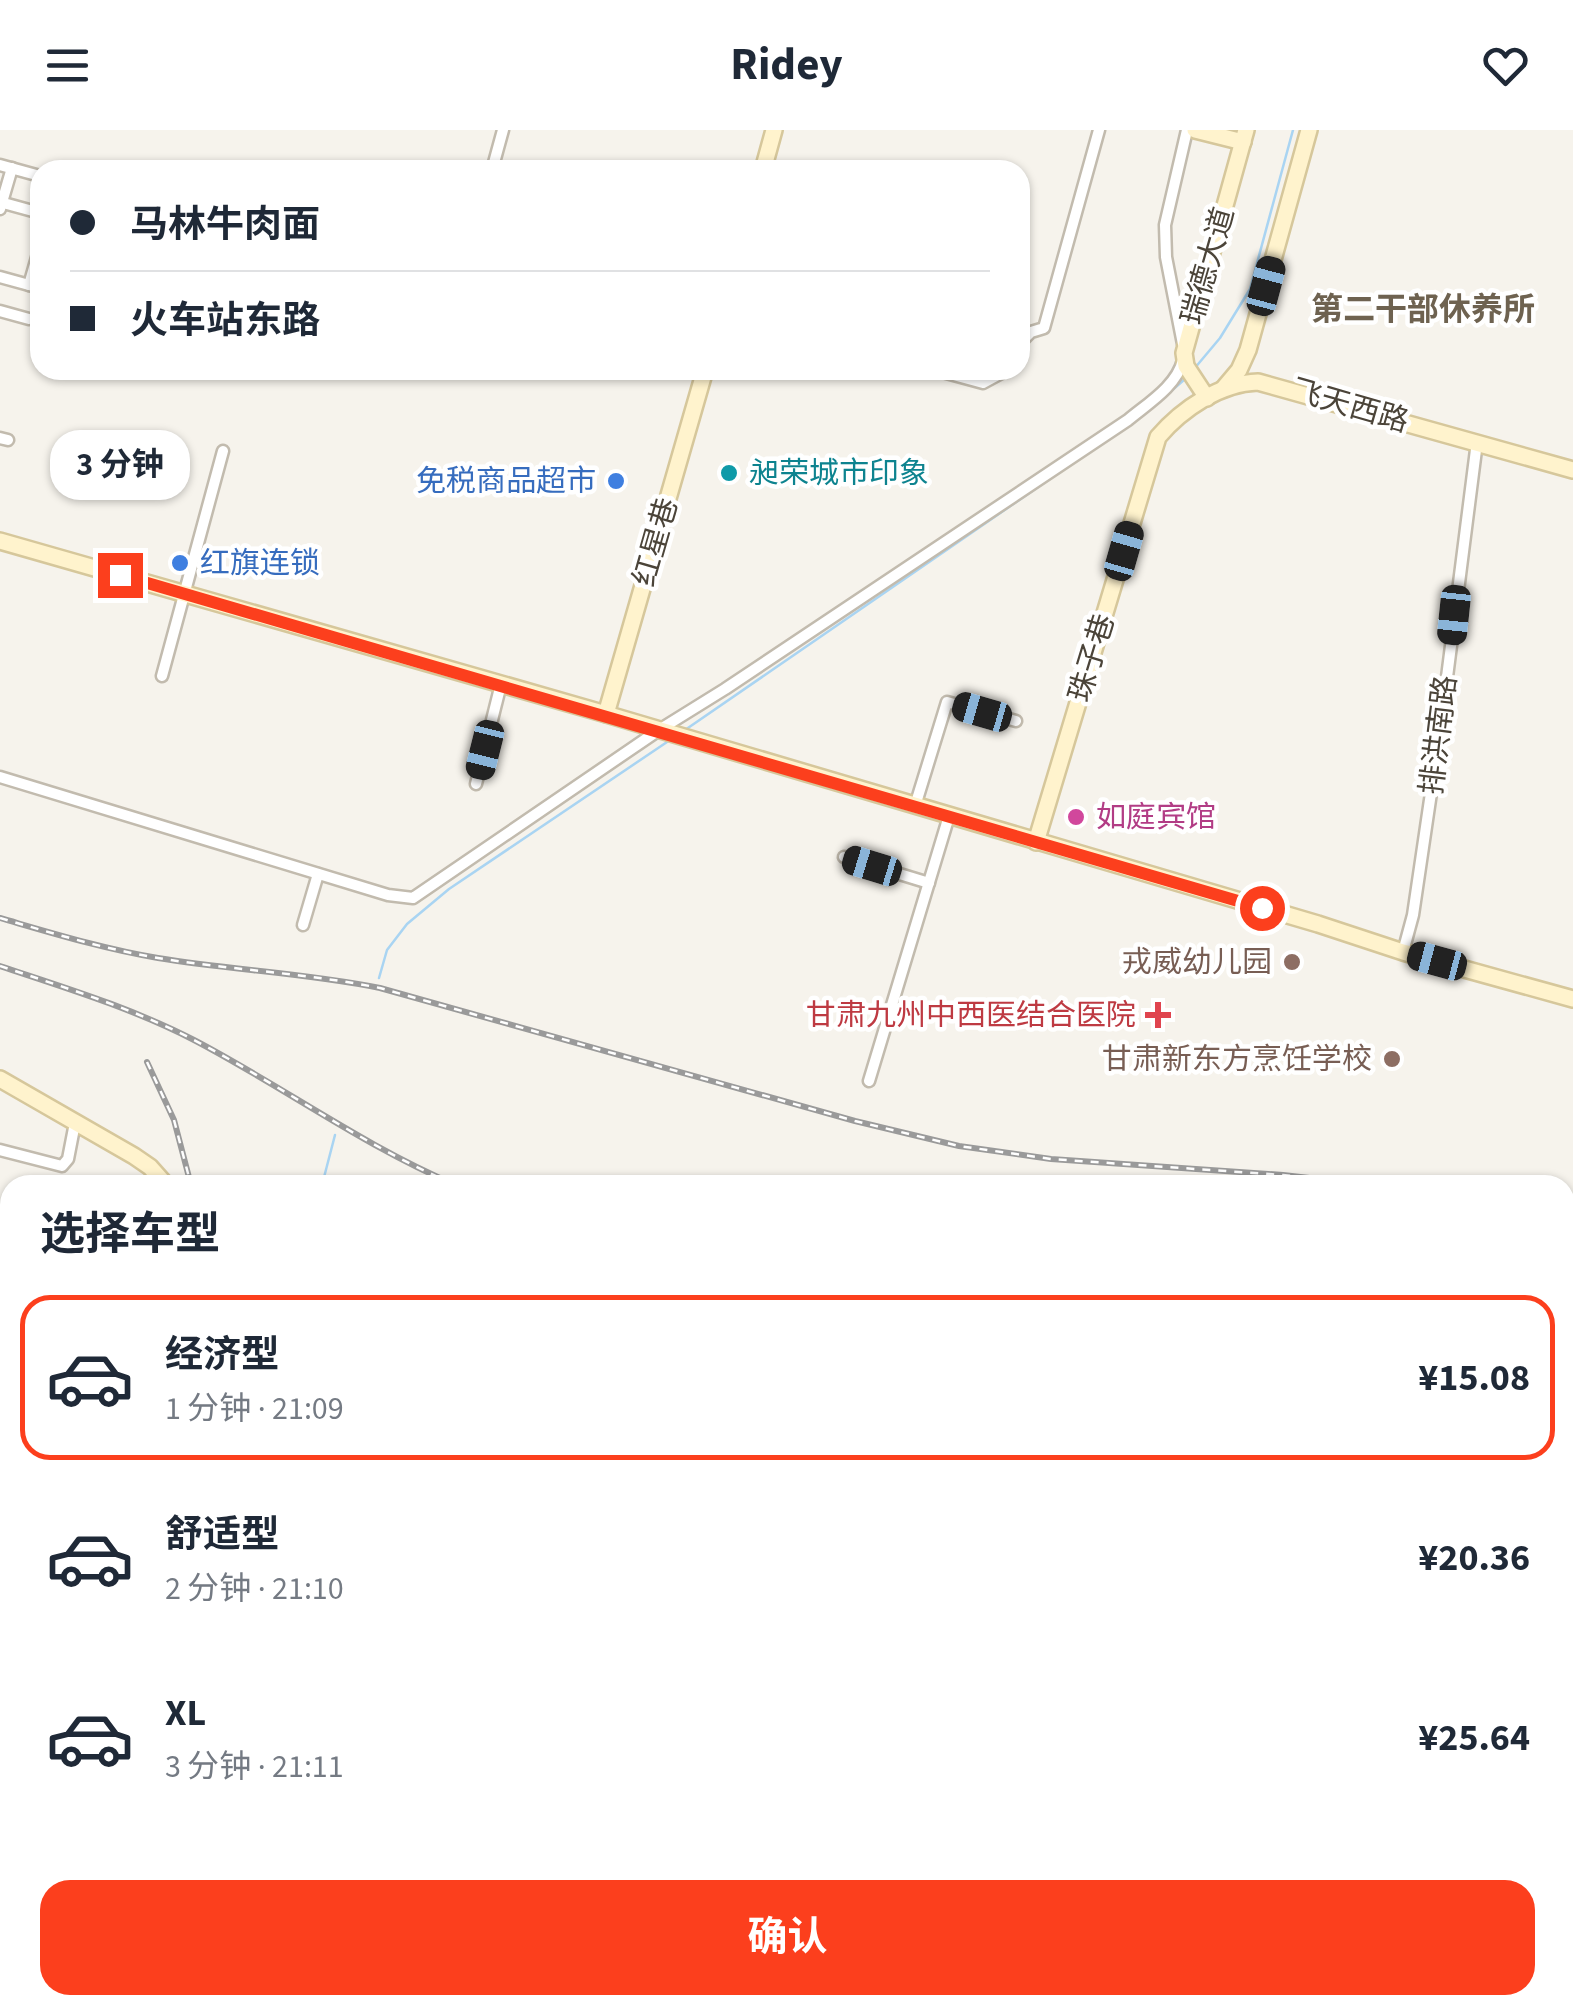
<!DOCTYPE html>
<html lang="zh">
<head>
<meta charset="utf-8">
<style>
  body { margin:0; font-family:"Source Sans 3","Noto Sans SC",sans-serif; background:#f6f6f7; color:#1f2937; height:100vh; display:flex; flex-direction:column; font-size:38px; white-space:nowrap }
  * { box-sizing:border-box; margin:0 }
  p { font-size:32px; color:#747a83 }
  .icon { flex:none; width:55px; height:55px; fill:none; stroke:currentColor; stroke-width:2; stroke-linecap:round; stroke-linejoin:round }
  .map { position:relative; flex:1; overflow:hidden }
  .panel { position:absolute; left:0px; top:1045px; width:1575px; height:840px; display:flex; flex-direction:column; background:#fff; border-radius:30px 30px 0 0; box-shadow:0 2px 8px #0004 }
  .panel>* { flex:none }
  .banner { position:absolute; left:30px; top:30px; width:1000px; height:220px; border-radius:30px; box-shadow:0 2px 8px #0004; display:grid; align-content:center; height:220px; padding:0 40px; background:#fff }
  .end { position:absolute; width:45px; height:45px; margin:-22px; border:12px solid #fc3f1d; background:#fff; box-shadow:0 0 0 5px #fff }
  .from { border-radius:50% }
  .bubble { position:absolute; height:70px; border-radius:30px; background:#fff; box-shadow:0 2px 8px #0004; font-size:32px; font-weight:700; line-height:70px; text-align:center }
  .car { position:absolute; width:30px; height:60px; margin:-30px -15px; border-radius:12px; box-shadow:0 0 8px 2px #0007; background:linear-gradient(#222 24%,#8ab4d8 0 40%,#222 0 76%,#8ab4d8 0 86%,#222 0) }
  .banner b { display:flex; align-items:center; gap:35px; height:95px; font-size:38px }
  .banner b+b { border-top:2px solid #e0e1e3 }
  .banner i { width:25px; height:25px; background:#1f2937 }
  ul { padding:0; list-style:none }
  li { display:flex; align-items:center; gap:30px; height:165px; margin:0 20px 15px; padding:0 20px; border:5px solid transparent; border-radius:30px }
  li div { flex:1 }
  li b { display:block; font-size:38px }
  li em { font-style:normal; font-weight:700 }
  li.active { border-color:#fc3f1d }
  li>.icon { width:90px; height:90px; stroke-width:1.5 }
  h2 { padding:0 40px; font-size:45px; line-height:120px }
  .action { display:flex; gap:20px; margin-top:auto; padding:20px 40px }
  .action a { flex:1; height:115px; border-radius:30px; background:#fc3f1d; color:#fff; font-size:40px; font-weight:700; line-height:115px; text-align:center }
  header { display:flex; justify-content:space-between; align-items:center; height:130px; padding:0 40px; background:#fff; font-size:45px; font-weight:700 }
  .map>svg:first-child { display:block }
  .green { fill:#d2eab5 }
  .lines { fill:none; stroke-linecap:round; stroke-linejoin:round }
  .stream { stroke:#a9d4f2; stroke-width:2.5 }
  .street-casing { stroke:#c2bbae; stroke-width:15 }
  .secondary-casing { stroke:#d6c79b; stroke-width:20 }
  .highway-casing { stroke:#e0a43c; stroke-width:22 }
  .street { stroke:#fff; stroke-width:10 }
  .secondary { stroke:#fff3cd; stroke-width:15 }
  .highway { stroke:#ffcf6e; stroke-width:18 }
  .rail-casing { stroke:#9a9a9a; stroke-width:6 }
  .rail { stroke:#fff; stroke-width:2.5; stroke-dasharray:8; stroke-linecap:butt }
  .route { stroke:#fc3f1d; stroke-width:12 }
  .culture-dot { fill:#0f9aa8; stroke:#fff; stroke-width:4 }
  .shop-dot { fill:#3f7fe0; stroke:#fff; stroke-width:4 }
  .hotel-dot { fill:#d1479c; stroke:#fff; stroke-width:4 }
  .education-dot { fill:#8d6e63; stroke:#fff; stroke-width:4 }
  .health-dot { fill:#e0444e; stroke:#fff; stroke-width:4 }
  .labels { text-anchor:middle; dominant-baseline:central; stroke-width:9; stroke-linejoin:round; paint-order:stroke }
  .street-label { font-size:30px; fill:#4b4439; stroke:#fff }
  .culture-label { font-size:30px; fill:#0d838f; stroke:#fff; text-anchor:start }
  .shop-label { font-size:30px; fill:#366cbe; stroke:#fff; text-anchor:end }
  .hotel-label { font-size:30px; fill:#b23c85; stroke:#fff; text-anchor:start }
  .education-label { font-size:30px; fill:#785e54; stroke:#fff; text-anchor:end }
  .health-label { font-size:30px; fill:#be3a42; stroke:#fff; text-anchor:end }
  .neighbourhood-label { font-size:32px; font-weight:bold; fill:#6e6250; stroke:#fff }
</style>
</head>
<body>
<header><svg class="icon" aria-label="menu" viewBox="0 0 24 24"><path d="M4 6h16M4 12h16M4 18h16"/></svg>Ridey<svg class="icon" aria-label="heart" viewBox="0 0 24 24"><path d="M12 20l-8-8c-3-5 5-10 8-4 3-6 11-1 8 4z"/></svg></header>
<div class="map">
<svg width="1573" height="1885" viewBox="0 0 1573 1885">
  <rect width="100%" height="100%" fill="#f6f3ec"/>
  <!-- green -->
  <polygon class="green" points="0,1768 10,1769 10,1875 1077,1875 1112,1885 0,1885"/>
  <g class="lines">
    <!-- stream -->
    <g class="stream">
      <polyline points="1194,239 1220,208 1250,159 1293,0"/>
      <polyline points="1154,276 1185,249"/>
      <polyline points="685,600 1070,335"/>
      <polyline points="379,848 387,820 407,794 449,759 670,610"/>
      <polyline points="322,1055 335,1005"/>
      <polyline points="0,1504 10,1505"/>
    </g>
    <!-- street casing -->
    <g class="street-casing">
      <g id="street">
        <polyline points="0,35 40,46"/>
        <polyline points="492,40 503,0"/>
        <polyline points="0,72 40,83"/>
        <polyline points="0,79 12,38"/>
        <polyline points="0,147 40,158"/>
        <polyline points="29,155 40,117"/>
        <polyline points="0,181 29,189"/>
        <polyline points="1020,213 1031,202 1044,198 1099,0"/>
        <polyline points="1183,214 1166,127 1165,95 1187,0"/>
        <polyline points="935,240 983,253 1007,240"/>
        <polyline points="0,308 8,310"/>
        <polyline points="162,546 223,321"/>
        <path d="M 0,647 L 388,765 L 413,768 L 659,600 L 725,559 L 1128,290 C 1147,274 1177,256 1183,230"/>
        <polyline points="476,654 501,554"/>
        <polyline points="915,676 947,572 1016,591"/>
        <polyline points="844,727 929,753"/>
        <polyline points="303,795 318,744"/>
        <polyline points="1403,822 1413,785 1440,602 1477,312"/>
        <polyline points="869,951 949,686"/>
        <polyline points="0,1020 62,1036 68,1029 75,993"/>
      </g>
    </g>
    <!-- secondary casing -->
    <g class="secondary-casing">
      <g id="secondary">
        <polyline points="1195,0 1243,12"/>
        <polyline points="763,40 774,0"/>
        <polyline points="1223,259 1239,240 1248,220 1309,0"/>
        <polyline points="1207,268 1186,236 1184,223 1246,0"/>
        <polyline points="0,411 606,584 1318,794 1403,822 1573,869"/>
        <polyline points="606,584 705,240"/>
        <path d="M 1036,712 L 1158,307 C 1182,279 1220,253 1258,252 L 1573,340"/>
        <polyline points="0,949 134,1026 150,1037 166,1055"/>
        <polyline points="1517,1885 1517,1875"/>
      </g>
    </g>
    <!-- highway casing -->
    <g class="highway-casing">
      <g id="highway">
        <polyline points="0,1396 10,1395"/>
        <polyline points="0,1416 10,1416"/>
        <polyline points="1565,1497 1573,1492"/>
        <polyline points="1565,1523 1573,1517"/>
      </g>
    </g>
    <!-- street -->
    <use href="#street" class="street"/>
    <!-- secondary -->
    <use href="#secondary" class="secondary"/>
    <!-- highway -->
    <use href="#highway" class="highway"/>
    <!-- rail casing -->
    <g class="rail-casing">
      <g id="rail">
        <path d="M 0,788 C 52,803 104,819 158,828 C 231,840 306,843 380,858 L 855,991 L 959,1016 L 1051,1029 L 1283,1045 L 1371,1055"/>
        <path d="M 0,836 C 66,858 132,878 194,910 C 282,956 364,1016 456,1055"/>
        <polyline points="147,932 174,990 191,1055"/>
        <polyline points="1565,1099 1573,1101"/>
        <polyline points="1565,1273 1573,1274"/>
      </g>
    </g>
    <!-- rail -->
    <use href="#rail" class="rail"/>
  </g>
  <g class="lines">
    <!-- route -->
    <polyline class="route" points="120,445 1262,778"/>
  </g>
  <!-- markers -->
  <circle class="culture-dot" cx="729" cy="343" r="10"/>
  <g class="shop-dot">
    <circle cx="616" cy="351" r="10"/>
    <circle cx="180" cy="433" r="10"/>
  </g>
  <circle class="hotel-dot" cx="1076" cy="687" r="10"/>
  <g class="education-dot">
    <circle cx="1292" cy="832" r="10"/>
    <circle cx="1392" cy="929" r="10"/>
  </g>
  <path class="health-dot" d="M1153 870h10v10h10v10h-10v10h-10v-10h-10v-10h10z"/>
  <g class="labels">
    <!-- street labels -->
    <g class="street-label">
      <text transform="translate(1208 136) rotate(-74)">瑞德大道</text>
      <text transform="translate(1350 276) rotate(16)">飞天西路</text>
      <text transform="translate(656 412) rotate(-74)">红星巷</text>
      <text transform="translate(1092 528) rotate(-73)">珠子巷</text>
      <text transform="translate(1439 605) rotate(-83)">排洪南路</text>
    </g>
    <!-- culture labels -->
    <g class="culture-label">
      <text x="749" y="343">昶荣城市印象</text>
    </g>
    <!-- shop labels -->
    <g class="shop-label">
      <text x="596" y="351">免税商品超市</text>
      <text x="200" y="433" text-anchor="start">红旗连锁</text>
    </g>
    <!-- hotel labels -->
    <g class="hotel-label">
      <text x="1096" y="687">如庭宾馆</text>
    </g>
    <!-- education labels -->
    <g class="education-label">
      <text x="1272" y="832">戎威幼儿园</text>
      <text x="1372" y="929">甘肃新东方烹饪学校</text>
    </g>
    <!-- health labels -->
    <g class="health-label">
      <text x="1136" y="885">甘肃九州中西医结合医院</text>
    </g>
    <!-- neighbourhood labels -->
    <g class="neighbourhood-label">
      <text x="1423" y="180">第二干部休养所</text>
    </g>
  </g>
</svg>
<i class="end from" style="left:1262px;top:778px"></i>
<i class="end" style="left:120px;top:445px"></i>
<div class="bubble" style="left:50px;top:300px;width:140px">3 分钟</div>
<i class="car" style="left:1266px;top:156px;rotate:15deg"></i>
<i class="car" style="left:1124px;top:421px;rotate:16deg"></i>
<i class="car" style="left:1454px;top:485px;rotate:186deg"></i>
<i class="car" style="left:982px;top:582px;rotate:286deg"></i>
<i class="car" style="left:485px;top:620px;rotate:194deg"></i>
<i class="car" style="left:872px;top:736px;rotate:287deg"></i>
<i class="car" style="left:1437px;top:831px;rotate:285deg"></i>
<div class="banner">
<b><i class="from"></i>马林牛肉面</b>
<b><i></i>火车站东路</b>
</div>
<section class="panel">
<h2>选择车型</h2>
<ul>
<li class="active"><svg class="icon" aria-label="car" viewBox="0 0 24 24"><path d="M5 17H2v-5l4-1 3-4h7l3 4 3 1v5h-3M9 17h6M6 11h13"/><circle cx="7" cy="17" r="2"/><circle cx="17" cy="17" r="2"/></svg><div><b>经济型</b><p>1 分钟 · 21:09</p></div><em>¥15.08</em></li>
<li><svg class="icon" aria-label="car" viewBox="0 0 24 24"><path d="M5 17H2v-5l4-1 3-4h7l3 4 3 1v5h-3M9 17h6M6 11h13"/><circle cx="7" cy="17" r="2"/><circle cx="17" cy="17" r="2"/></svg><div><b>舒适型</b><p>2 分钟 · 21:10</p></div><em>¥20.36</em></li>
<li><svg class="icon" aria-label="car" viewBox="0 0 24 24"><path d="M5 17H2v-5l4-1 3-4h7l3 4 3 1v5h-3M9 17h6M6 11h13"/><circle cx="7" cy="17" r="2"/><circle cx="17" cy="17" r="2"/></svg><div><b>XL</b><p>3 分钟 · 21:11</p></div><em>¥25.64</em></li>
</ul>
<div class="action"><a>确认</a></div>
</section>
</div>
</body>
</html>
